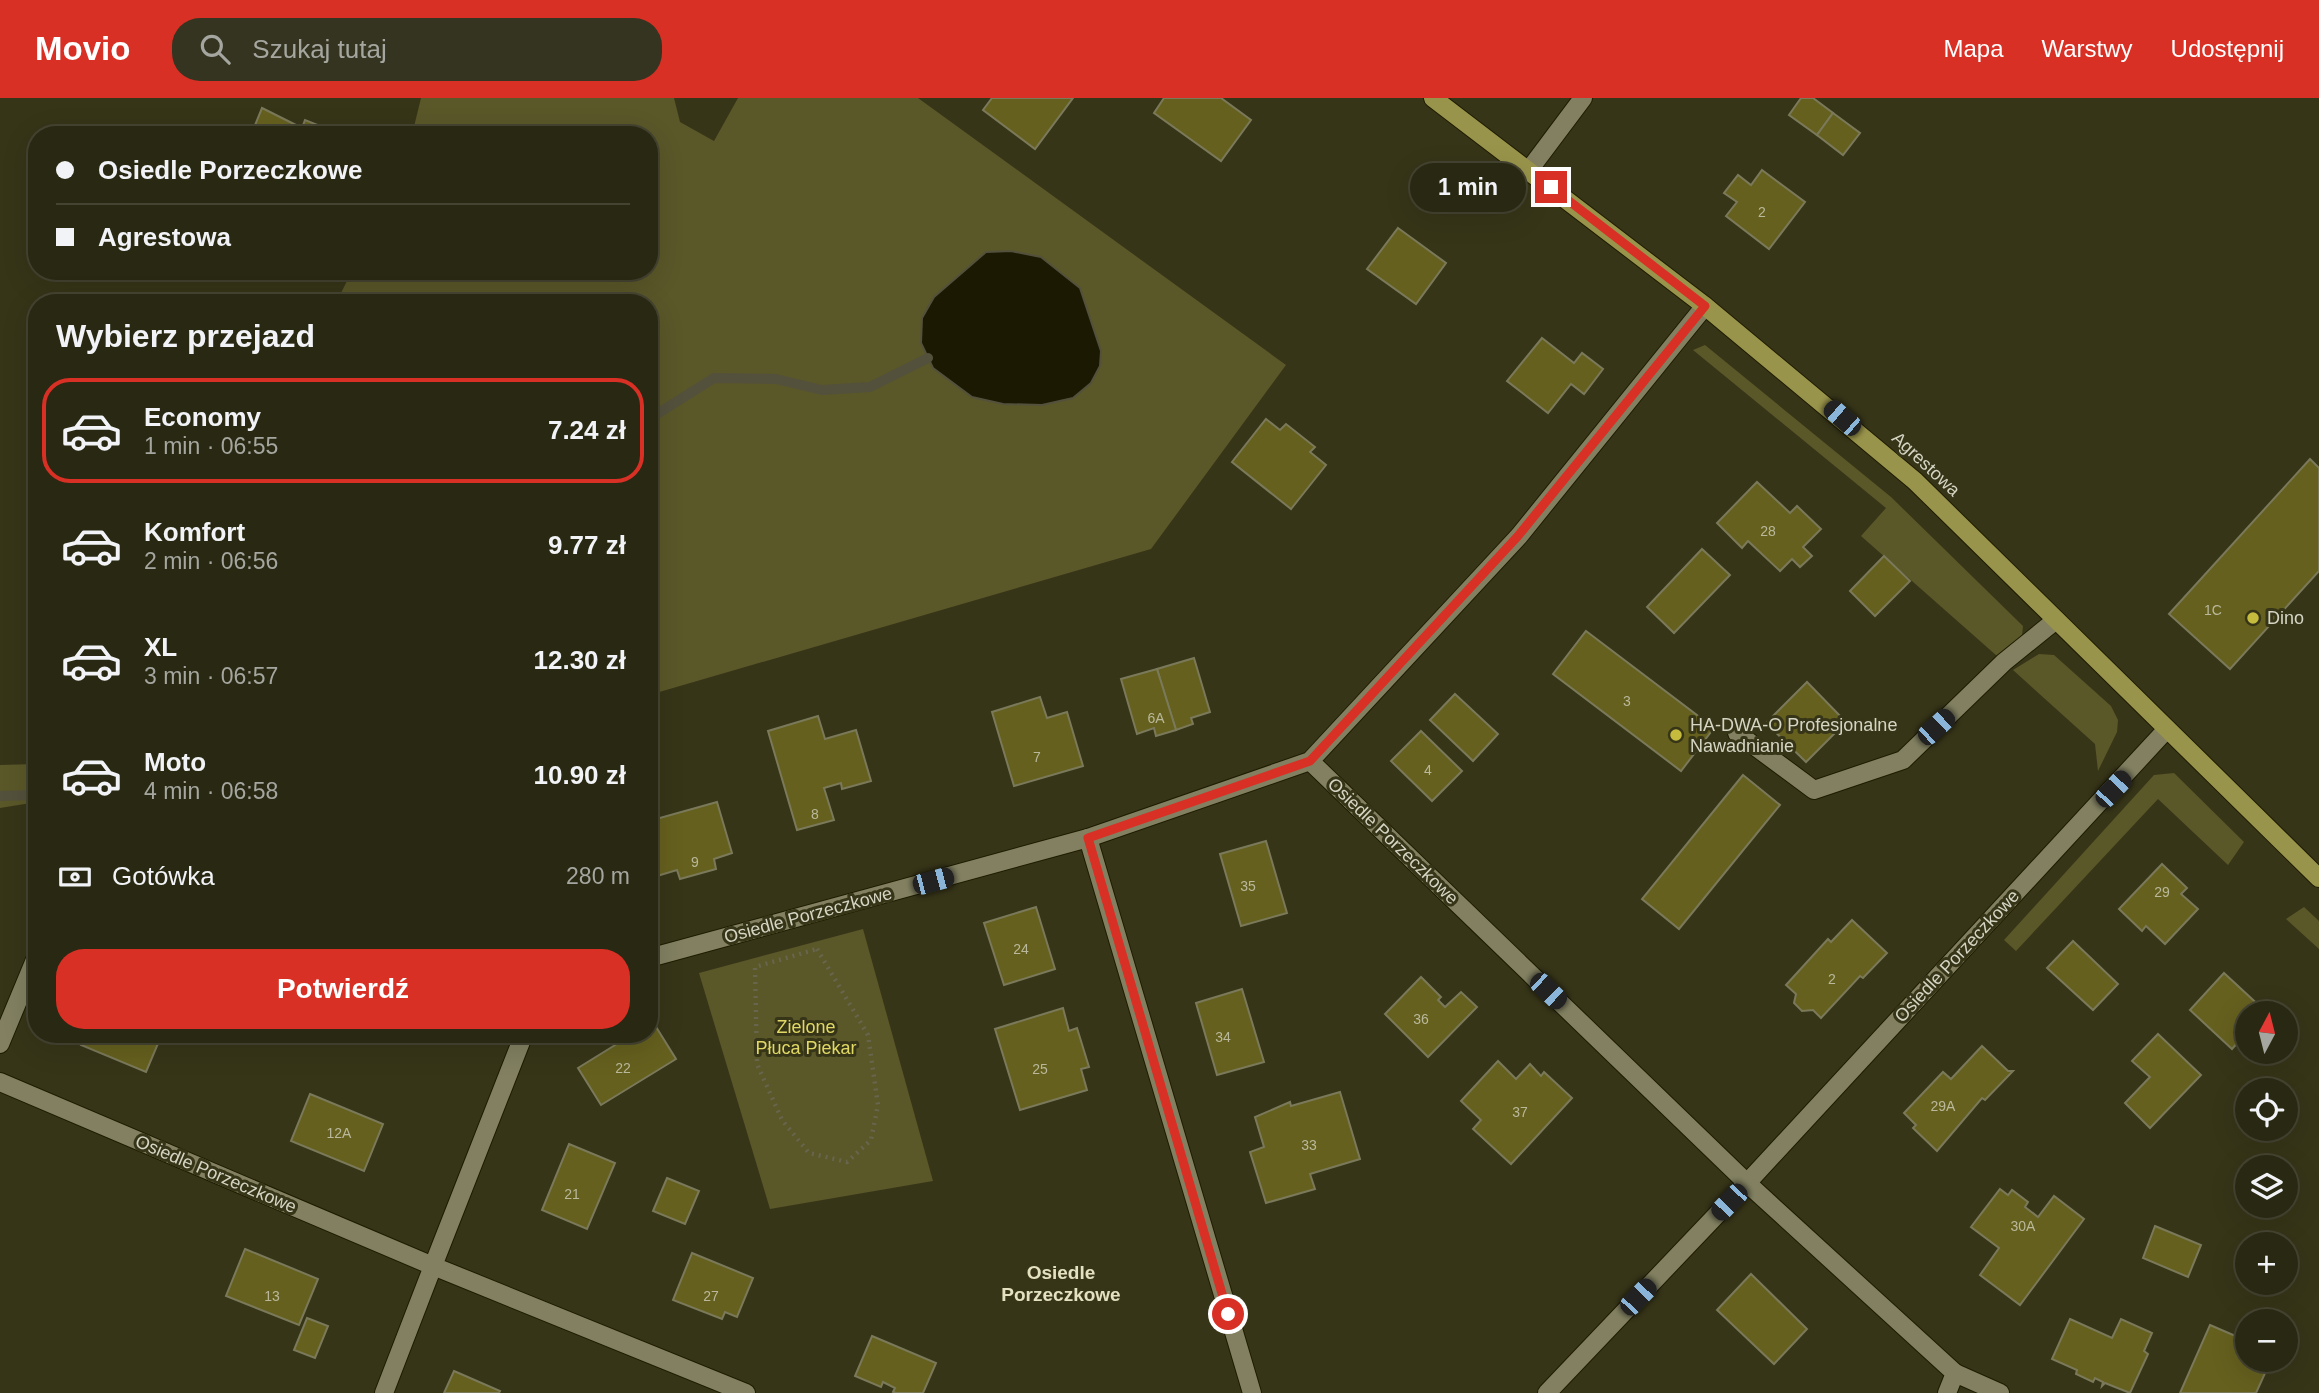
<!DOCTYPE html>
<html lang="pl">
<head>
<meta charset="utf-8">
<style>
  body { margin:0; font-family:Helvetica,sans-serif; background:#353420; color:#f1f3f6; height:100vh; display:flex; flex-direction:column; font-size:26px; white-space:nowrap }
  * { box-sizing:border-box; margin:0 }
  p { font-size:23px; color:#a5a69f }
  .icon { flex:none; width:38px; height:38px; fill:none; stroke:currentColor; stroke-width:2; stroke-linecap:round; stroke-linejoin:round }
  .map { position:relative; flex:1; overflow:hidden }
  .side { position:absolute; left:28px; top:196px; width:630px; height:749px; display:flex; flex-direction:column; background:#292812; border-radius:28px; box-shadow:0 7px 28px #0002,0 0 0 2px #454432 }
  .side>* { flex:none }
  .guide { position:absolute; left:28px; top:28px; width:630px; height:154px; border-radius:28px; box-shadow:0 7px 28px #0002,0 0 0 2px #454432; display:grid; align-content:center; height:154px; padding:0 28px; background:#292812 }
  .needle { width:46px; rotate:7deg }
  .tools { position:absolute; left:2235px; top:903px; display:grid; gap:14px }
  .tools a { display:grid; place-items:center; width:63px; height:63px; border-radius:50%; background:#292812; box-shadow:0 7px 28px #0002,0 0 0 2px #454432; font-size:35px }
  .end { position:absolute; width:32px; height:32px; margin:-16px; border:9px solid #d93025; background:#fff; box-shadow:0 0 0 4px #fff }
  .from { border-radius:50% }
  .bubble { position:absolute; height:49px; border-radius:24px; background:#292812; box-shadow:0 7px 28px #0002,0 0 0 2px #454432; font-size:23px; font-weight:700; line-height:49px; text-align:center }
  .car { position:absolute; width:21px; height:42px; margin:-21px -10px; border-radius:9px; box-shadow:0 0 5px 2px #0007; background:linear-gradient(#222 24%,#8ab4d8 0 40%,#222 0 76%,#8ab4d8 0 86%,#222 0) }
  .guide b { display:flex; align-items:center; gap:24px; height:66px; font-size:26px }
  .guide b+b { border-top:2px solid #454432 }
  .guide i { width:18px; height:18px; background:#f1f3f6 }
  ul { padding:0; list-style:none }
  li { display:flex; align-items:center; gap:21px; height:105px; margin:0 14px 10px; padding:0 14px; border:4px solid transparent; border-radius:28px }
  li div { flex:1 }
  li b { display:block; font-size:26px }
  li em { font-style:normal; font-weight:700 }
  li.active { border-color:#d93025 }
  li>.icon { width:63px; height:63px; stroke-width:1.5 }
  h2 { padding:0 28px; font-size:32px; line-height:84px }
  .pay { display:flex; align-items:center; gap:18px; height:77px; padding:0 28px; font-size:26px }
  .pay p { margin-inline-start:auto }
  .button { display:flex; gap:14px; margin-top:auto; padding:14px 28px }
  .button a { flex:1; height:80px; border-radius:28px; background:#d93025; color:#fff; font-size:28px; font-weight:700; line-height:80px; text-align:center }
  header { display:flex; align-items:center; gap:42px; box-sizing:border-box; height:98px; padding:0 35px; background:#d93025; color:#fff }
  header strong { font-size:33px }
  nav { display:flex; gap:38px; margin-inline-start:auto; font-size:24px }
  .search { width:490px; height:63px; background:#353420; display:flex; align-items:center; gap:18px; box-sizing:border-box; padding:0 24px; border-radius:28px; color:#a5a69f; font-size:26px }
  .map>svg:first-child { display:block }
  .green { fill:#5a5729; fill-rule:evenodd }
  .water { fill:#1b1901; stroke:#53513c; stroke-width:2 }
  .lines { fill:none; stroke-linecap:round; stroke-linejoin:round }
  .stream { stroke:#53513c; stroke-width:10 }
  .building { fill:#65601e; stroke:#7a795a; stroke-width:2 }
  .minor-casing { stroke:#1e1c01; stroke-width:20 }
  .major-casing { stroke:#1e1c01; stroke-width:20 }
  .path { stroke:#67654c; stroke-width:4.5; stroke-dasharray:2 5; stroke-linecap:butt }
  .minor { stroke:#828061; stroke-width:18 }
  .major { stroke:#99944b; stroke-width:18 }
  .route { stroke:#d93025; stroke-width:9 }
  .poi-dot { fill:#c5bc3d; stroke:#373518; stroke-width:2.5 }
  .labels { text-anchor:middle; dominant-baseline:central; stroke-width:6; stroke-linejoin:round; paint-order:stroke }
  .number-label { font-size:14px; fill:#b9b89a }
  .street-label { font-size:18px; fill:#d5d5c4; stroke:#373518 }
  .poi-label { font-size:18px; fill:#d5d5c4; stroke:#373518; text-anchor:start }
  .park-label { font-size:18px; fill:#e1d965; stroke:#373518 }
  .neighbourhood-label { font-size:19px; font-weight:bold; fill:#e3e1bf; stroke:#373518 }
</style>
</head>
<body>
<header>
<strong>Movio</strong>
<div class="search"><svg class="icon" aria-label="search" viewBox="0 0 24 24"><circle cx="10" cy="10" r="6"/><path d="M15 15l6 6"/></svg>Szukaj tutaj</div>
<nav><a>Mapa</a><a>Warstwy</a><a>Udostępnij</a></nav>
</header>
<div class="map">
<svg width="2319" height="1295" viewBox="0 0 2319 1295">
  <rect width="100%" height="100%" fill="#373518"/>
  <!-- green -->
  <g class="green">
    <path d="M 421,0 L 674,0 L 680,24 L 714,43 L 738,0 L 918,0 L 1286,267 L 1151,451 L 649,597 L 649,205 L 336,205 L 352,173 L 649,173 L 649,37 L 412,37 ZM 1041,159 L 1080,191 L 972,299 L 933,270 L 921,245 Z"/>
    <polygon points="1705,247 1891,399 2023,528 2022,538 1997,558 1861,438 1886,410 1693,252"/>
    <polygon points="2039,556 2054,557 2111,608 2118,622 2117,634 2098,673 2095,646 2013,572"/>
    <polygon points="37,666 37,704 0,710 0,667"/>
    <polygon points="2174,675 2244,744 2228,767 2158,701 2016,853 2004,842 2154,677"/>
    <polygon points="2304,809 2319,823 2319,851 2286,821"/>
    <polygon points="863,831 933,1083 770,1111 699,875"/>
  </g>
  <!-- water -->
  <polygon class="water" points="1011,153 1041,159 1080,190 1101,253 1100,268 1091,285 1073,300 1042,307 1003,306 972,299 933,270 921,245 922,220 934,199 986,154"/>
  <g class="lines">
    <!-- stream -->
    <g class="stream">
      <polyline points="649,321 714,280 776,281 822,292 870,289 928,260"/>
      <polyline points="0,698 37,697"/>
    </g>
  </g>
  <!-- building -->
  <g class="building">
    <polygon points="992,0 1073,0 1035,51 983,12"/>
    <polygon points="1164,0 1221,0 1251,22 1221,63 1154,15"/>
    <polygon points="1801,0 1813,0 1833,15 1817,37 1789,17"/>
    <polygon points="262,10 302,30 305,22 323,29 321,37 251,37"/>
    <polygon points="1833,15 1860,35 1843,57 1817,37"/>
    <polygon points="1762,72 1805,104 1769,151 1726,118 1737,104 1724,95 1738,77 1751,87"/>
    <polygon points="1398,130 1446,165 1416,206 1367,171"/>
    <polygon points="1542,240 1574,265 1582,255 1603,271 1584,296 1571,286 1548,315 1507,283"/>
    <polygon points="1266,321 1280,332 1286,326 1315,349 1310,354 1326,367 1291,411 1232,364"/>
    <polygon points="2310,361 2319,370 2319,473 2230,571 2169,516"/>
    <polygon points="1757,384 1790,415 1797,408 1821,431 1803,449 1812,458 1800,469 1792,461 1780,473 1748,443 1742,450 1717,425"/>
    <polygon points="1702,451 1730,477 1674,535 1647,509"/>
    <polygon points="1884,458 1910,483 1875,518 1850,493"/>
    <polygon points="1586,533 1714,630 1681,673 1553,576"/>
    <polygon points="1194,560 1210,614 1191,620 1193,626 1176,632 1157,571"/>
    <polygon points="1157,571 1176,632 1156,638 1154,630 1137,636 1121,581"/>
    <polygon points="1807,584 1846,624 1806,664 1766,625"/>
    <polygon points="1455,596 1498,636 1473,663 1430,622"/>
    <polygon points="1040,599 1047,620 1067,614 1083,668 1014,688 992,614"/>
    <polygon points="818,618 825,641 856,632 871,683 842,691 841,685 824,690 834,722 797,732 768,633"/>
    <polygon points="1421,633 1462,673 1432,703 1391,663"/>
    <polygon points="1743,677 1780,707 1679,831 1642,801"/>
    <polygon points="717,704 732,755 714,761 716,771 680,781 677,772 657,778 649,752 649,723"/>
    <polygon points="1266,743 1287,815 1241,828 1220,756"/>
    <polygon points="2162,766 2187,790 2181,796 2198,811 2165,846 2146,828 2142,833 2119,811"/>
    <polygon points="1036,809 1055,871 1004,887 984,825"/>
    <polygon points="1852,822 1887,855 1863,880 1860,878 1821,920 1813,912 1802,913 1794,905 1796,896 1786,887 1828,841 1831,844"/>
    <polygon points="2073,843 2118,886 2093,912 2047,870"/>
    <polygon points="2224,875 2266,914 2247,915 2247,934 2232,951 2190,912"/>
    <polygon points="1421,879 1441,899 1438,902 1445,909 1461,894 1477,909 1428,959 1385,916"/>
    <polygon points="1242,891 1264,964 1217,977 1196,905"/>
    <polygon points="1063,910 1069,933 1077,930 1089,969 1081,971 1087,992 1020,1012 995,931"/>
    <polygon points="653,924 676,961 601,1007 578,970 633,936 649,936 649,926"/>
    <polygon points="85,936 162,936 146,974 81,947"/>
    <polygon points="2158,936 2201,977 2150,1030 2125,1005 2150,979 2132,963"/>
    <polygon points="1982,948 2008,973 2013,973 1985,1002 1982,1000 1937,1053 1913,1030 1916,1027 1904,1015 1943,974 1951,981"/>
    <polygon points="1498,963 1516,981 1530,966 1541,978 1544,974 1572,1000 1511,1066 1473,1031 1481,1022 1461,1003"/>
    <polygon points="1340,994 1360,1061 1310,1076 1315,1091 1266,1105 1250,1054 1264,1049 1255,1019 1290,1004 1291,1008"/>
    <polygon points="310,996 383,1026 364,1073 291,1043"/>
    <polygon points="569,1046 615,1065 587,1131 542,1112"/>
    <polygon points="667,1080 699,1093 685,1126 653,1113"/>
    <polygon points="2000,1091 2008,1097 2012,1092 2028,1104 2025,1109 2038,1119 2054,1098 2084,1121 2020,1207 1980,1177 1999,1150 1971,1129"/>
    <polygon points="2155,1128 2201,1147 2188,1179 2143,1160"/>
    <polygon points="245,1151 318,1181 299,1227 226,1198"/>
    <polygon points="692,1155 753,1180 737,1219 725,1214 722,1221 673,1202"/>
    <polygon points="1751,1176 1807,1231 1774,1266 1717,1212"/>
    <polygon points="307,1220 328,1228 315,1260 294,1252"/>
    <polygon points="2070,1221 2112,1240 2121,1221 2152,1235 2144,1253 2148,1256 2130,1295 2105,1285 2102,1288 2103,1284 2095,1280 2093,1284 2076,1276 2077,1272 2052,1261"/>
    <polygon points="2210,1227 2247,1243 2247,1262 2271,1262 2256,1295 2180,1295"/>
    <polygon points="872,1238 936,1265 923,1295 896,1295 893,1294 895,1290 883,1284 881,1289 855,1278"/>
    <polygon points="454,1273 500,1293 499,1295 444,1295"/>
  </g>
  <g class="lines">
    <!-- minor casing -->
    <g class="minor-casing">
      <g id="minor">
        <polyline points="1529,72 1583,0"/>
        <polyline points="1737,635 1814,692 1903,662 2004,564 2056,522"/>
        <polyline points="1310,663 1747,1085 1955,1275 1947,1295"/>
        <polyline points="1088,740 1252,1295"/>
        <polyline points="649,860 1088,740 1310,663 1519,438 1705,208"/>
        <polyline points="524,936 433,1168 746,1295"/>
        <polyline points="0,946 37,857"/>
        <polyline points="0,984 433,1168 384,1295"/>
        <polyline points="1955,1275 2000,1295"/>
        <polyline points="1547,1295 1747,1085 2167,631"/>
      </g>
    </g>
    <!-- major casing -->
    <g class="major-casing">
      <polyline id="major" points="1433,0 1705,208 1915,383 2319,780"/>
    </g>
    <!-- path -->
    <polygon class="path" points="817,851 868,937 878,1007 871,1042 847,1064 809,1055 782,1022 757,966 755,869"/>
    <!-- minor -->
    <use href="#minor" class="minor"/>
    <!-- major -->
    <use href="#major" class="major"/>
  </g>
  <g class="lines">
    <!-- route -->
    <polyline class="route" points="1228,1216 1088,740 1310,663 1518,438 1705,208 1551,89"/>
  </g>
  <!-- markers -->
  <g class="poi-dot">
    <circle cx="2253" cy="520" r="7"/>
    <circle cx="1676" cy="637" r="7"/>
  </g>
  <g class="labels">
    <!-- number labels -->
    <g class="number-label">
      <text x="1762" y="114">2</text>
      <text x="1768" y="433">28</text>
      <text x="2213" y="512">1C</text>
      <text x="1627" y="603">3</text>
      <text x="1156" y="620">6A</text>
      <text x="1037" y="659">7</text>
      <text x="1428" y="672">4</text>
      <text x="815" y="716">8</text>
      <text x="695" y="764">9</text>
      <text x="1248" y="788">35</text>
      <text x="2162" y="794">29</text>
      <text x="1021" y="851">24</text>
      <text x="1832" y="881">2</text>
      <text x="1421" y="921">36</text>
      <text x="1223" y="939">34</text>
      <text x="623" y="970">22</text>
      <text x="1040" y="971">25</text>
      <text x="1943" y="1008">29A</text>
      <text x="1520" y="1014">37</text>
      <text x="339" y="1035">12A</text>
      <text x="1309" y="1047">33</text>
      <text x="572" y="1096">21</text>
      <text x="2023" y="1128">30A</text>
      <text x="272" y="1198">13</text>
      <text x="711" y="1198">27</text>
    </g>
    <!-- street labels -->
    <g class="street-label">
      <text transform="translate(1926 366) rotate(43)">Agrestowa</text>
      <text transform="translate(1393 743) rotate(44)">Osiedle Porzeczkowe</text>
      <text transform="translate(808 817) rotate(-15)">Osiedle Porzeczkowe</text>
      <text transform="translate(1957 858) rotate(-47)">Osiedle Porzeczkowe</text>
      <text transform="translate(216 1076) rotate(23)">Osiedle Porzeczkowe</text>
    </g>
    <!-- poi labels -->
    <g class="poi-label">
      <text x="2267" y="520">Dino</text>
      <text x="1690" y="627">HA-DWA-O Profesjonalne<tspan x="1690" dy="21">Nawadnianie</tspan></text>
    </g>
    <!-- park labels -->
    <g class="park-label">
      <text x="806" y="929">Zielone<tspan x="806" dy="21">Płuca Piekar</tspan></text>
    </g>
    <!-- neighbourhood labels -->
    <g class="neighbourhood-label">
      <text x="1061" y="1174">Osiedle<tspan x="1061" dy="22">Porzeczkowe</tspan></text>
    </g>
  </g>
</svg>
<div class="tools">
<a><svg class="needle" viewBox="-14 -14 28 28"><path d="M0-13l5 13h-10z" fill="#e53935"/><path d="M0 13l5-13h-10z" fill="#a5a69f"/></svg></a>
<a><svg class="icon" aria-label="locate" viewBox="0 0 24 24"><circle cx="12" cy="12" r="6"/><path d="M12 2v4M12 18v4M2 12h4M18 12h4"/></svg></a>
<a><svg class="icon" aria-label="layers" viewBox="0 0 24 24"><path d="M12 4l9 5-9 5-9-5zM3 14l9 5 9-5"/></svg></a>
<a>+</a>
<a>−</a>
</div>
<i class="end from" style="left:1228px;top:1216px"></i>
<i class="end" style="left:1551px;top:89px"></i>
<div class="bubble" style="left:1410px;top:65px;width:116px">1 min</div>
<i class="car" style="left:1842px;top:320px;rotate:311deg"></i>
<i class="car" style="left:1936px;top:629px;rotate:47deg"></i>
<i class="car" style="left:2113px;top:691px;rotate:43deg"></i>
<i class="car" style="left:933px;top:783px;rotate:75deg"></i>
<i class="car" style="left:1548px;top:893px;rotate:134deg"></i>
<i class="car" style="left:1729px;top:1104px;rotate:224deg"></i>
<i class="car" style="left:1638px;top:1199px;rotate:44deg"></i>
<div class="guide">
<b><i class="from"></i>Osiedle Porzeczkowe</b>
<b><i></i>Agrestowa</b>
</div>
<section class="side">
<h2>Wybierz przejazd</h2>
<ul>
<li class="active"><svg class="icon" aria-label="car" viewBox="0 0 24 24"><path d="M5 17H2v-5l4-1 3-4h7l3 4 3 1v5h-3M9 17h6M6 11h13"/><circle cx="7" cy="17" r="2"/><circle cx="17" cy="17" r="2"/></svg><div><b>Economy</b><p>1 min · 06:55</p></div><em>7.24 zł</em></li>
<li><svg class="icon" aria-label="car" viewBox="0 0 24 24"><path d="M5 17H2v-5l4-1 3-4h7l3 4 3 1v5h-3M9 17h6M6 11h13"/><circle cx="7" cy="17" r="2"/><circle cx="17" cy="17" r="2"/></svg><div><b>Komfort</b><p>2 min · 06:56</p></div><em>9.77 zł</em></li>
<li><svg class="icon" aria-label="car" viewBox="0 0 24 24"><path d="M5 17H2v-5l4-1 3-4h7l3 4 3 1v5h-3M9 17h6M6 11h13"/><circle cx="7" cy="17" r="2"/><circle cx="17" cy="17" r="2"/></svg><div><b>XL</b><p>3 min · 06:57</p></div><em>12.30 zł</em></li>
<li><svg class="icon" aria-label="car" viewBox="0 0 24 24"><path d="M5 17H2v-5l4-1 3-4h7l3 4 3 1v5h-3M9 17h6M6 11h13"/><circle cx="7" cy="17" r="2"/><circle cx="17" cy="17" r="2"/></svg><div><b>Moto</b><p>4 min · 06:58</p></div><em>10.90 zł</em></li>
</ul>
<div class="pay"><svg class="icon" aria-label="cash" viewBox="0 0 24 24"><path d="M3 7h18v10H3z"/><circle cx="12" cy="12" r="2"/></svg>Gotówka<p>280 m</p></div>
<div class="button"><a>Potwierdź</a></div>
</section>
</div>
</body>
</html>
